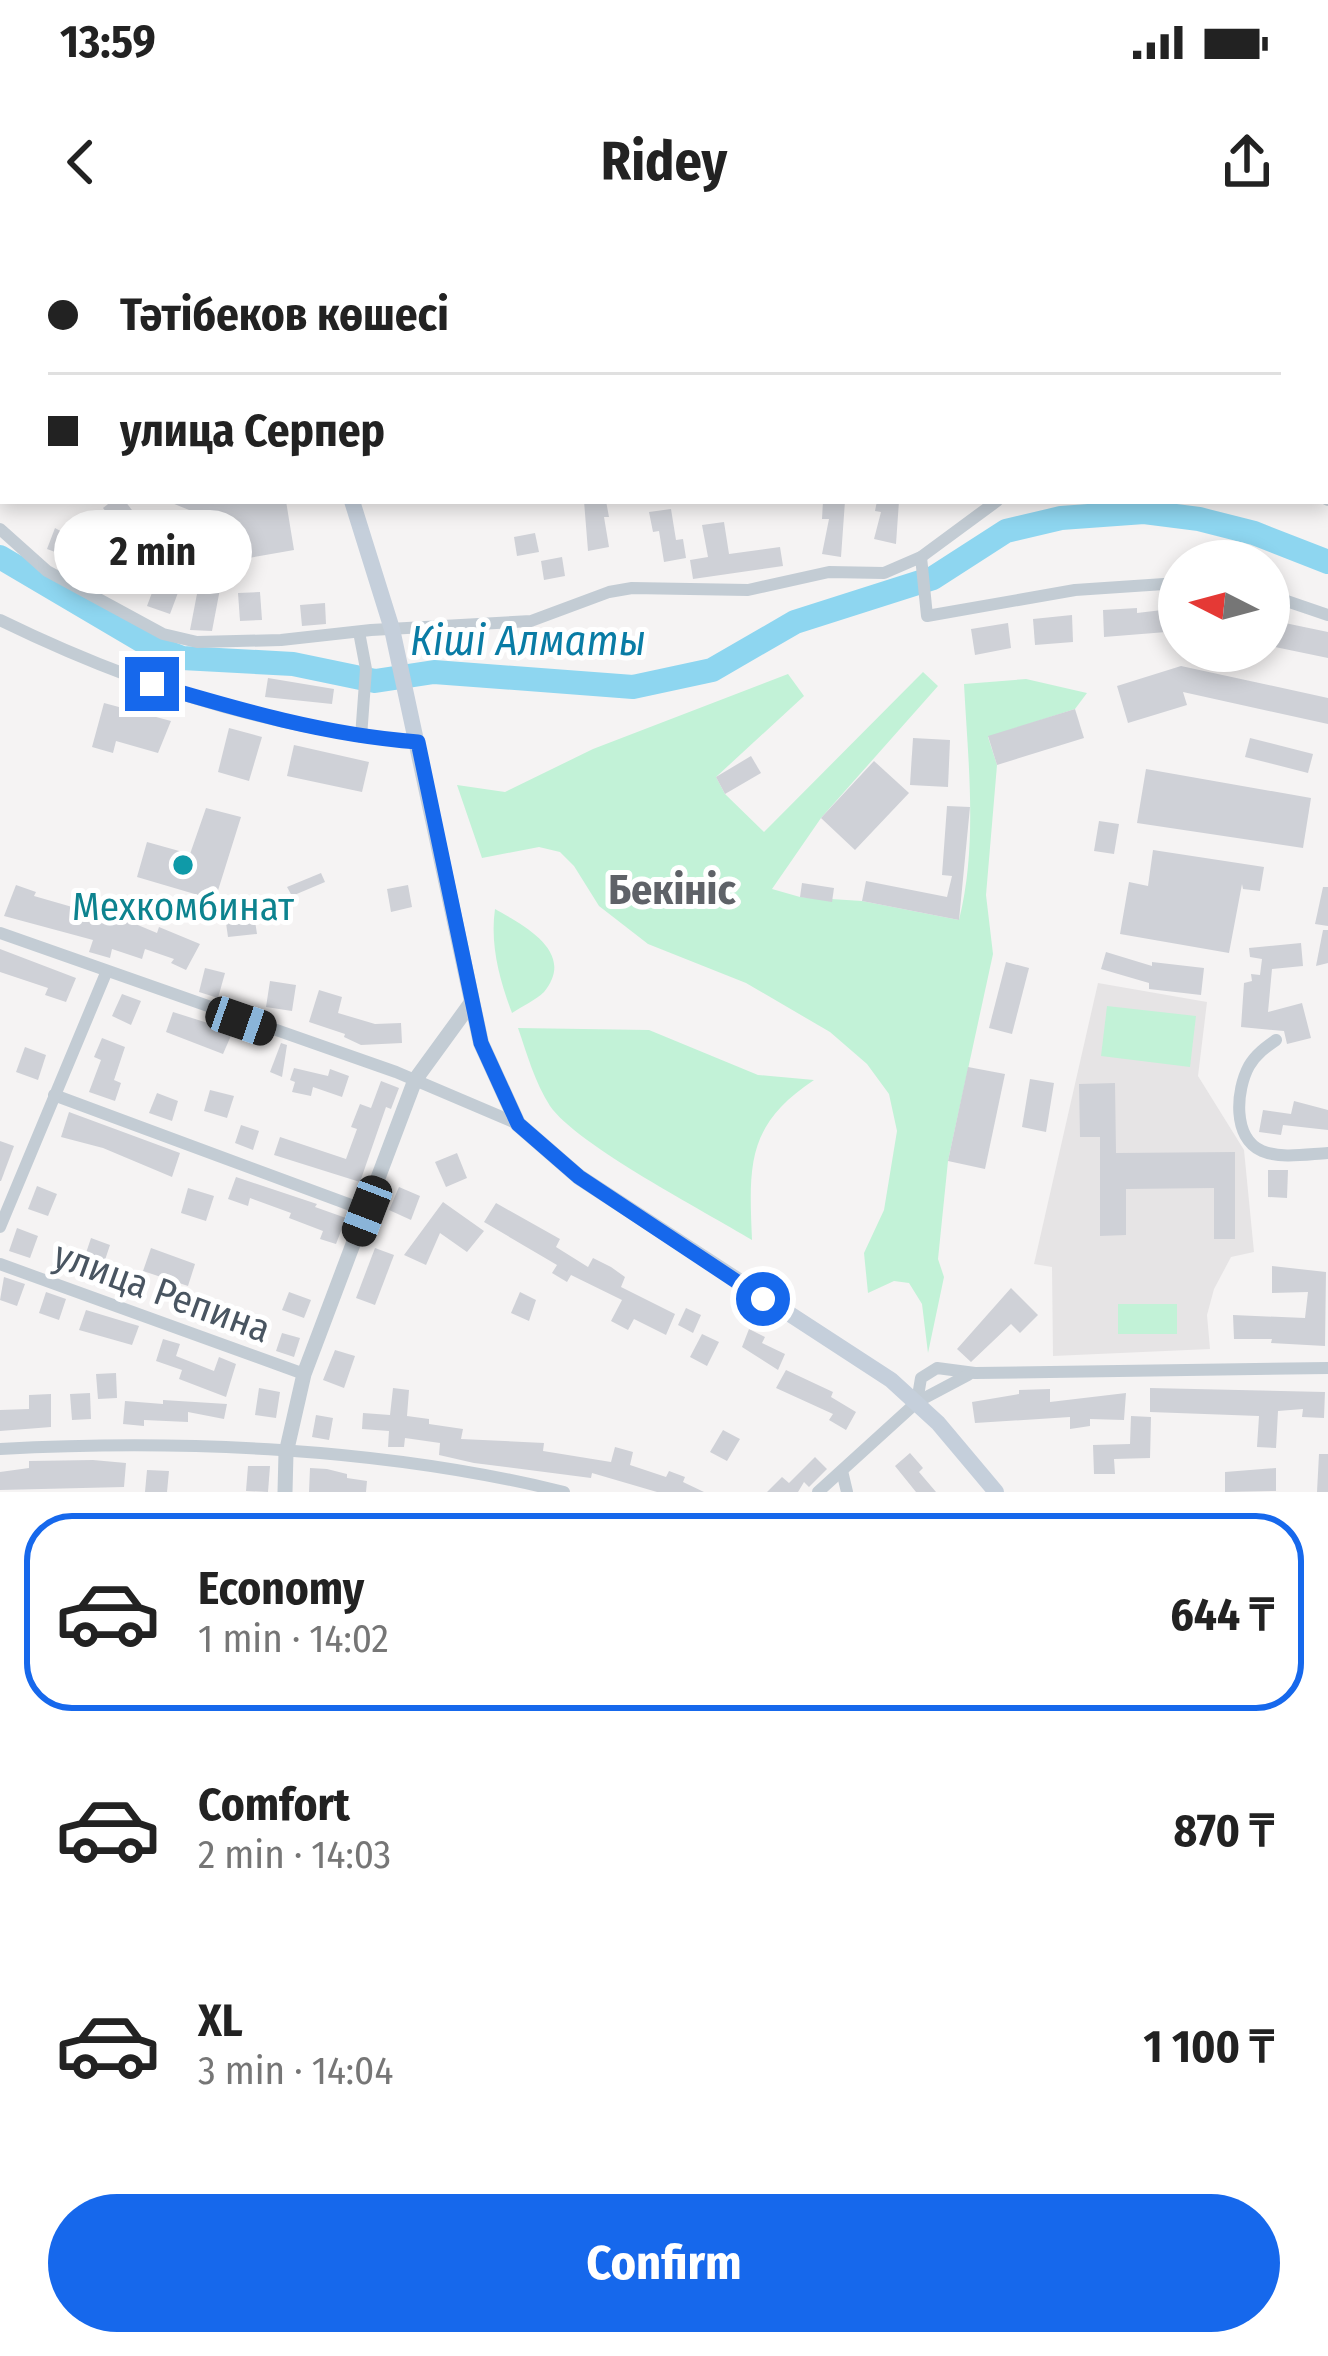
<!DOCTYPE html>
<html lang="en">
<head>
<meta charset="utf-8">
<style>
  body { margin:0; font-family:"Fira Sans Condensed",sans-serif; background:#f2f2f2; color:#222; height:100vh; display:flex; flex-direction:column; font-size:45px; white-space:nowrap }
  * { box-sizing:border-box; margin:0 }
  p { font-size:39px; color:#767676 }
  .icon { flex:none; width:66px; height:66px; fill:none; stroke:currentColor; stroke-width:2; stroke-linecap:round; stroke-linejoin:round }
  .map { position:relative; height:1252px; overflow:hidden }
  .panel { display:flex; flex-direction:column; background:#fff; flex:1 }
  .panel>* { flex:none }
  .hud { position:absolute; left:0px; top:0px; width:1329px; height:264px; box-shadow:0 6px 18px #0003; display:grid; align-content:center; height:264px; padding:0 48px; background:#fff }
  .needle { width:78px; rotate:276deg }
  .tools { position:absolute; left:1158px; top:300px; display:grid; gap:24px }
  .tools a { display:grid; place-items:center; width:132px; height:132px; border-radius:50%; background:#fff; box-shadow:0 6px 18px #0003; font-size:60px }
  .end { position:absolute; width:54px; height:54px; margin:-27px; border:15px solid #1668ec; background:#fff; box-shadow:0 0 0 6px #fff }
  .from { border-radius:50% }
  .bubble { position:absolute; height:84px; border-radius:42px; background:#fff; box-shadow:0 6px 18px #0003; font-size:39px; font-weight:700; line-height:84px; text-align:center }
  .car { position:absolute; width:36px; height:72px; margin:-36px -18px; border-radius:15px; box-shadow:0 0 9px 3px #0007; background:linear-gradient(#222 24%,#8ab4d8 0 40%,#222 0 76%,#8ab4d8 0 86%,#222 0) }
  .hud b { display:flex; align-items:center; gap:42px; height:114px; font-size:45px }
  .hud b+b { border-top:3px solid #e0e0e0 }
  .hud i { width:30px; height:30px; background:#222 }
  ul { padding:21px 0 0; list-style:none }
  li { display:flex; align-items:center; gap:36px; height:198px; margin:0 24px 18px; padding:0 24px; border:6px solid transparent; border-radius:48px }
  li div { flex:1 }
  li b { display:block; font-size:45px }
  li em { font-style:normal; font-weight:700 }
  li.active { border-color:#1668ec }
  li>.icon { width:108px; height:108px; stroke-width:1.5 }
  .primary-button { display:flex; gap:24px; margin-top:auto; padding:24px 48px }
  .primary-button a { flex:1; height:138px; border-radius:72px; background:#1668ec; color:#fff; font-size:48px; font-weight:700; line-height:138px; text-align:center }
  .status { display:flex; justify-content:space-between; align-items:center; height:84px; padding:0 60px; background:#fff; direction:ltr }
  .status svg { height:33px; fill:currentColor }
  header { display:flex; justify-content:space-between; align-items:center; height:156px; padding:0 48px; background:#fff; font-size:54px; font-weight:700 }
  .map>svg:first-child { display:block }
  .education { fill:#e6e4e5 }
  .green { fill:#c2f2d7 }
  .lines { fill:none; stroke-linecap:round; stroke-linejoin:round }
  .river { stroke:#8ed6f0; stroke-width:24 }
  .building { fill:#cfd1d7 }
  .minor { stroke:#c3ccd4; stroke-width:12 }
  .tertiary { stroke:#c3ccd4; stroke-width:15 }
  .secondary { stroke:#c5cfdb; stroke-width:16 }
  .route { stroke:#1668ec; stroke-width:15 }
  .culture-dot { fill:#0f9aa8; stroke:#fff; stroke-width:4.5 }
  .labels { text-anchor:middle; dominant-baseline:central; stroke-width:10; stroke-linejoin:round; paint-order:stroke }
  .culture-label { font-size:39px; fill:#0d838f; stroke:#fff }
  .street-label { font-size:39px; fill:#495561; stroke:#fff }
  .water-label { font-size:42px; font-style:italic; fill:#097ca5; stroke:#fff }
  .neighbourhood-label { font-size:42px; font-weight:bold; fill:#5f6268; stroke:#fff }
</style>
</head>
<body>
<div class="status"><b>13:59</b><svg viewBox="0 0 49 12"><path d="M0 12V9h3v3zM5 12V6h3v6zM10 12V3h3v9zM15 12V0h3v12zM26 1h20v11H26zM47 4h2v5h-2z"/></svg></div>
<header><svg class="icon" aria-label="back" viewBox="0 0 24 24"><path d="M15 5l-7 7 7 7"/></svg>Ridey<svg class="icon" aria-label="share" viewBox="0 0 24 24"><path d="M12 15V3M7 8l5-5 5 5M5 13v7h14v-7"/></svg></header>
<div class="map">
<svg width="1328" height="1252" viewBox="0 0 1328 1252">
  <rect width="100%" height="100%" fill="#f5f3f3"/>
  <!-- education -->
  <polygon class="education" points="1098,743 1207,762 1198,836 1244,910 1254,1012 1231,1017 1214,1049 1207,1075 1210,1109 1053,1116 1052,1027 1034,1024"/>
  <!-- green -->
  <g class="green">
    <path d="M 923,432 L 938,446 L 821,578 L 772,649 L 800,657 L 862,661 L 959,680 C 978,605 968,521 964,444 L 1026,439 L 1087,453 L 1075,469 L 988,497 L 997,525 L 986,655 L 993,714 L 948,921 L 938,1019 L 944,1037 L 928,1113 L 922,1064 L 909,1043 L 894,1041 L 868,1053 L 864,1013 L 884,970 L 897,891 L 889,854 L 867,824 L 830,792 L 746,743 L 648,704 L 599,666 L 574,626 L 560,612 L 539,607 L 482,618 L 457,545 L 505,552 L 593,509 L 788,434 L 804,456 L 716,537 L 725,554 L 764,592 Z"/>
    <path d="M 495,669 C 523,685 577,712 544,752 C 536,760 521,767 512,773 C 499,739 490,704 495,669 Z"/>
    <polygon points="1107,766 1196,776 1190,827 1101,816"/>
    <path d="M 518,788 L 649,790 L 758,835 L 814,840 C 746,885 749,926 752,1000 C 706,972 577,905 550,866 C 535,843 527,814 518,788 Z"/>
    <rect x="1118" y="1064" width="59" height="30"/>
  </g>
  <g class="lines">
    <!-- river -->
    <polyline class="river" points="0,317 149,405 182,418 293,424 375,441 434,432 633,447 712,430 795,382 933,338 1006,291 1061,278 1144,272 1199,279 1254,293 1328,322"/>
  </g>
  <!-- building -->
  <g class="building">
    <polygon points="112,261 125,261 135,274 118,287 103,268"/>
    <polygon points="167,261 286,261 294,310 237,320 235,292 231,291 212,391 190,390 202,328 217,330 209,288 189,289 194,272"/>
    <polygon points="584,261 606,261 609,277 604,277 609,307 588,311"/>
    <polygon points="823,261 845,261 841,317 822,314 829,279 822,279"/>
    <polygon points="877,261 899,261 896,304 874,299 881,272 875,271"/>
    <polygon points="671,269 676,300 683,299 686,318 664,322 659,291 653,292 649,272"/>
    <polygon points="724,282 729,314 780,307 783,326 693,339 690,320 708,317 702,285"/>
    <polygon points="55,288 122,325 112,345 92,335 94,331 69,322 71,318 47,309"/>
    <polygon points="535,293 539,312 517,316 514,297"/>
    <polygon points="146,307 167,315 160,336 138,328"/>
    <polygon points="562,317 565,336 544,340 541,321"/>
    <polygon points="156,342 179,350 170,374 147,366"/>
    <polygon points="260,352 262,380 240,381 238,353"/>
    <polygon points="325,363 326,384 302,386 300,365"/>
    <polygon points="1137,368 1137,373 1179,368 1179,391 1104,397 1103,370"/>
    <polygon points="1072,375 1073,402 1035,405 1033,379"/>
    <polygon points="1280,382 1328,392 1328,418 1275,407"/>
    <polygon points="1008,383 1011,408 975,415 971,389"/>
    <polygon points="1181,426 1328,458 1328,484 1183,452 1187,465 1128,483 1117,446"/>
    <polygon points="268,438 334,449 332,464 265,457"/>
    <polygon points="104,463 171,481 158,513 116,501 113,513 92,507"/>
    <polygon points="1075,469 1084,498 997,525 988,496"/>
    <polygon points="229,488 262,497 249,541 218,532"/>
    <polygon points="913,498 950,500 948,547 910,545"/>
    <polygon points="1250,498 1313,514 1308,533 1245,517"/>
    <polygon points="294,505 369,522 362,552 287,536"/>
    <polygon points="751,516 761,533 725,554 716,537"/>
    <polygon points="874,521 909,553 855,610 821,578"/>
    <polygon points="1146,529 1311,558 1303,608 1137,583"/>
    <polygon points="947,566 970,567 959,680 862,661 866,641 947,657 952,636 942,635"/>
    <polygon points="206,568 241,577 215,660 137,637 147,602 190,614"/>
    <polygon points="1099,581 1119,584 1114,614 1094,611"/>
    <polygon points="1153,610 1264,627 1260,651 1243,649 1242,644 1229,713 1120,694 1129,642 1148,646"/>
    <polygon points="321,633 325,642 292,656 287,647"/>
    <polygon points="802,643 834,648 832,662 800,657"/>
    <polygon points="16,645 36,652 34,656 100,675 102,670 157,693 159,687 200,704 186,730 171,723 174,719 145,709 142,719 112,709 110,718 89,712 93,700 4,676"/>
    <polygon points="408,645 412,667 391,672 387,649"/>
    <polygon points="1323,647 1328,647 1328,686 1315,684"/>
    <polygon points="252,662 257,694 228,697 224,669"/>
    <polygon points="1323,690 1328,690 1328,723 1316,726"/>
    <polygon points="1301,703 1303,726 1272,729 1268,772 1302,763 1311,798 1287,804 1284,791 1241,787 1244,743 1252,741 1251,734 1260,735 1262,719 1250,717 1249,708"/>
    <polygon points="0,709 76,738 66,762 45,755 48,748 0,732"/>
    <polygon points="1106,712 1152,726 1152,722 1204,728 1201,755 1149,749 1149,743 1101,729"/>
    <polygon points="1006,722 1029,728 1012,794 989,788"/>
    <polygon points="205,728 225,733 218,758 199,752"/>
    <polygon points="270,741 296,745 292,771 266,767"/>
    <polygon points="319,750 342,757 338,773 375,784 401,783 402,803 361,805 344,797 345,794 309,782"/>
    <polygon points="122,754 141,761 131,785 112,776"/>
    <polygon points="173,772 233,791 223,814 166,792"/>
    <polygon points="102,798 125,807 114,840 121,843 115,861 89,852 101,820 94,817"/>
    <polygon points="281,803 287,805 282,837 270,832"/>
    <polygon points="25,807 46,815 38,840 16,832"/>
    <polygon points="968,827 1005,834 985,929 948,921"/>
    <polygon points="294,828 328,836 330,829 349,836 342,857 313,847 311,856 292,852 295,842 290,840"/>
    <polygon points="1030,839 1054,843 1046,892 1022,887"/>
    <polygon points="381,841 399,848 391,869 386,867 360,942 274,915 280,897 346,919 357,889 351,887 360,864 371,868"/>
    <polygon points="1115,843 1116,913 1235,912 1235,999 1214,999 1214,948 1126,949 1126,995 1100,996 1100,897 1080,897 1079,844"/>
    <polygon points="210,850 234,856 227,878 204,871"/>
    <polygon points="157,853 178,861 172,881 149,873"/>
    <polygon points="1294,861 1328,870 1328,890 1283,885 1281,895 1259,892 1263,870 1291,874"/>
    <polygon points="69,872 180,913 172,937 103,908 61,897"/>
    <polygon points="241,885 259,891 253,910 235,903"/>
    <polygon points="0,901 14,906 1,941 0,941"/>
    <polygon points="457,913 467,938 446,947 435,922"/>
    <polygon points="1268,930 1288,930 1287,958 1268,957"/>
    <polygon points="236,937 317,964 315,967 346,978 336,1004 320,999 323,991 289,978 291,973 250,958 248,966 228,959"/>
    <polygon points="37,946 57,954 48,976 28,969"/>
    <polygon points="399,947 420,956 411,980 389,970"/>
    <polygon points="188,948 214,956 206,981 181,973"/>
    <polygon points="443,962 484,991 467,1012 440,993 426,1025 404,1015"/>
    <polygon points="496,963 560,999 556,1007 588,1027 593,1018 611,1027 625,1037 621,1047 675,1074 666,1095 634,1079 628,1090 611,1081 622,1060 571,1035 567,1042 552,1033 557,1025 484,982"/>
    <polygon points="17,988 38,996 30,1018 9,1011"/>
    <polygon points="91,998 110,1005 103,1026 84,1019"/>
    <polygon points="58,1005 78,1012 71,1032 52,1025"/>
    <polygon points="151,1008 195,1024 188,1046 143,1031"/>
    <polygon points="375,1008 394,1015 375,1065 356,1058"/>
    <polygon points="111,1026 130,1032 123,1053 105,1047"/>
    <polygon points="1272,1026 1326,1032 1325,1106 1271,1103 1272,1099 1234,1099 1233,1075 1305,1078 1308,1052 1272,1053"/>
    <polygon points="4,1037 25,1044 17,1066 0,1060"/>
    <polygon points="1011,1048 1038,1075 1020,1093 1011,1084 971,1122 957,1109"/>
    <polygon points="46,1052 66,1059 59,1080 39,1073"/>
    <polygon points="289,1052 311,1060 304,1078 282,1070"/>
    <polygon points="520,1052 536,1060 529,1081 511,1073"/>
    <polygon points="192,1054 211,1061 204,1082 184,1075"/>
    <polygon points="686,1068 701,1075 693,1093 678,1085"/>
    <polygon points="86,1070 139,1086 132,1105 79,1090"/>
    <polygon points="242,1072 263,1079 256,1098 236,1091"/>
    <polygon points="749,1089 765,1097 762,1103 785,1114 778,1130 742,1107"/>
    <polygon points="282,1093 300,1098 294,1117 276,1111"/>
    <polygon points="702,1094 719,1102 707,1126 690,1117"/>
    <polygon points="163,1099 180,1104 176,1116 214,1131 219,1117 236,1124 226,1157 179,1139 182,1130 156,1121"/>
    <polygon points="335,1110 355,1116 344,1148 323,1140"/>
    <polygon points="786,1130 833,1152 831,1157 856,1172 846,1190 829,1180 833,1174 776,1148"/>
    <polygon points="116,1133 117,1158 98,1159 96,1134"/>
    <polygon points="259,1148 280,1152 276,1178 255,1175"/>
    <polygon points="393,1148 409,1150 407,1176 429,1179 429,1184 463,1189 461,1199 544,1203 543,1211 611,1222 615,1207 633,1212 630,1225 666,1237 669,1231 685,1237 683,1242 704,1252 657,1252 592,1233 591,1238 474,1223 439,1215 440,1203 405,1198 404,1207 388,1207 389,1191 362,1189 363,1173 390,1175"/>
    <polygon points="1150,1148 1325,1152 1324,1178 1302,1177 1303,1169 1278,1171 1276,1208 1257,1207 1259,1176 1150,1172"/>
    <polygon points="1050,1149 1050,1162 1126,1153 1124,1180 1090,1179 1090,1186 1070,1189 1070,1177 975,1183 972,1162 1019,1154 1019,1150"/>
    <polygon points="90,1153 91,1179 72,1180 70,1154"/>
    <polygon points="51,1154 51,1187 0,1191 0,1170 29,1169 29,1155"/>
    <polygon points="163,1160 227,1164 224,1179 188,1172 188,1182 144,1180 144,1186 123,1184 125,1161 163,1164"/>
    <polygon points="316,1175 333,1178 329,1200 312,1197"/>
    <polygon points="1131,1176 1151,1177 1150,1218 1114,1219 1115,1234 1094,1234 1093,1205 1130,1204"/>
    <polygon points="723,1190 740,1199 727,1221 710,1212"/>
    <polygon points="910,1213 923,1228 919,1232 936,1252 916,1252 895,1226"/>
    <polygon points="1319,1214 1328,1214 1328,1252 1317,1252"/>
    <polygon points="815,1217 827,1229 809,1247 804,1242 798,1252 767,1252 782,1237 789,1243"/>
    <polygon points="93,1220 126,1223 124,1247 0,1250 0,1232 29,1228 29,1221"/>
    <polygon points="248,1226 270,1226 268,1252 246,1251"/>
    <polygon points="310,1228 327,1229 347,1234 347,1238 367,1241 366,1252 309,1252"/>
    <polygon points="1276,1228 1276,1251 1225,1252 1225,1232"/>
    <polygon points="147,1230 169,1231 167,1252 145,1252"/>
  </g>
  <g class="lines">
    <!-- minor -->
    <g class="minor">
      <polyline points="943,0 944,3"/>
      <polyline points="381,3 391,0"/>
      <polyline points="1326,37 1328,37"/>
      <polyline points="1326,259 1328,260"/>
      <polyline points="0,289 47,331 163,394 197,402 281,400 371,390 531,381 609,352 632,348 748,350 829,332 884,333 921,317 997,261"/>
      <polyline points="921,317 927,376 1075,350 1179,343"/>
      <polyline points="1269,355 1328,375"/>
      <path d="M 0,380 C 131,444 271,491 418,502"/>
      <polyline points="359,392 366,429 361,497"/>
      <polyline points="0,693 396,832 518,884"/>
      <path d="M 1276,800 C 1266,807 1256,814 1249,826 C 1236,850 1232,898 1262,911 C 1281,919 1308,914 1328,913"/>
      <polyline points="54,855 367,971"/>
      <polyline points="0,987 106,733"/>
      <polyline points="0,1024 304,1134"/>
      <polyline points="917,1162 921,1138 937,1128 975,1133 1328,1128"/>
      <path d="M 0,1209 C 184,1199 385,1208 564,1252"/>
      <polyline points="842,1231 847,1252"/>
      <polyline points="818,1252 917,1162 968,1135"/>
    </g>
    <!-- tertiary -->
    <polyline class="tertiary" points="285,1252 286,1213 304,1134 415,840 471,763"/>
    <!-- secondary -->
    <g class="secondary">
      <polyline points="145,0 148,3"/>
      <polyline points="352,261 392,389 481,803 518,884 579,937 891,1140 938,1183 996,1252"/>
    </g>
  </g>
  <g class="lines">
    <!-- route -->
    <path class="route" d="M 152,444 C 240,470 325,495 418,502 L 481,803 L 518,884 L 579,937 L 763,1059"/>
  </g>
  <!-- markers -->
  <circle class="culture-dot" cx="183" cy="625" r="12"/>
  <g class="labels">
    <!-- culture labels -->
    <g class="culture-label">
      <text x="183" y="667">Мехкомбинат</text>
    </g>
    <!-- street labels -->
    <g class="street-label">
      <text transform="translate(162 1052) rotate(20)">улица Репина</text>
    </g>
    <!-- water labels -->
    <g class="water-label">
      <text x="528" y="401">Кіші Алматы</text>
    </g>
    <!-- neighbourhood labels -->
    <g class="neighbourhood-label">
      <text x="672" y="650">Бекініс</text>
    </g>
  </g>
</svg>
<div class="tools">
<a><svg class="needle" viewBox="-14 -14 28 28"><path d="M0-13l5 13h-10z" fill="#e53935"/><path d="M0 13l5-13h-10z" fill="#767676"/></svg></a>
</div>
<i class="end from" style="left:763px;top:1059px"></i>
<i class="end" style="left:152px;top:444px"></i>
<div class="bubble" style="left:54px;top:270px;width:198px">2 min</div>
<i class="car" style="left:241px;top:781px;rotate:109deg"></i>
<i class="car" style="left:367px;top:971px;rotate:201deg"></i>
<div class="hud">
<b><i class="from"></i>Тәтібеков көшесі</b>
<b><i></i>улица Серпер</b>
</div>
</div>
<section class="panel">
<ul>
<li class="active"><svg class="icon" aria-label="car" viewBox="0 0 24 24"><path d="M5 17H2v-5l4-1 3-4h7l3 4 3 1v5h-3M9 17h6M6 11h13"/><circle cx="7" cy="17" r="2"/><circle cx="17" cy="17" r="2"/></svg><div><b>Economy</b><p>1 min · 14:02</p></div><em>644 ₸</em></li>
<li><svg class="icon" aria-label="car" viewBox="0 0 24 24"><path d="M5 17H2v-5l4-1 3-4h7l3 4 3 1v5h-3M9 17h6M6 11h13"/><circle cx="7" cy="17" r="2"/><circle cx="17" cy="17" r="2"/></svg><div><b>Comfort</b><p>2 min · 14:03</p></div><em>870 ₸</em></li>
<li><svg class="icon" aria-label="car" viewBox="0 0 24 24"><path d="M5 17H2v-5l4-1 3-4h7l3 4 3 1v5h-3M9 17h6M6 11h13"/><circle cx="7" cy="17" r="2"/><circle cx="17" cy="17" r="2"/></svg><div><b>XL</b><p>3 min · 14:04</p></div><em>1 100 ₸</em></li>
</ul>
<div class="primary-button"><a>Confirm</a></div>
</section>
</body>
</html>
